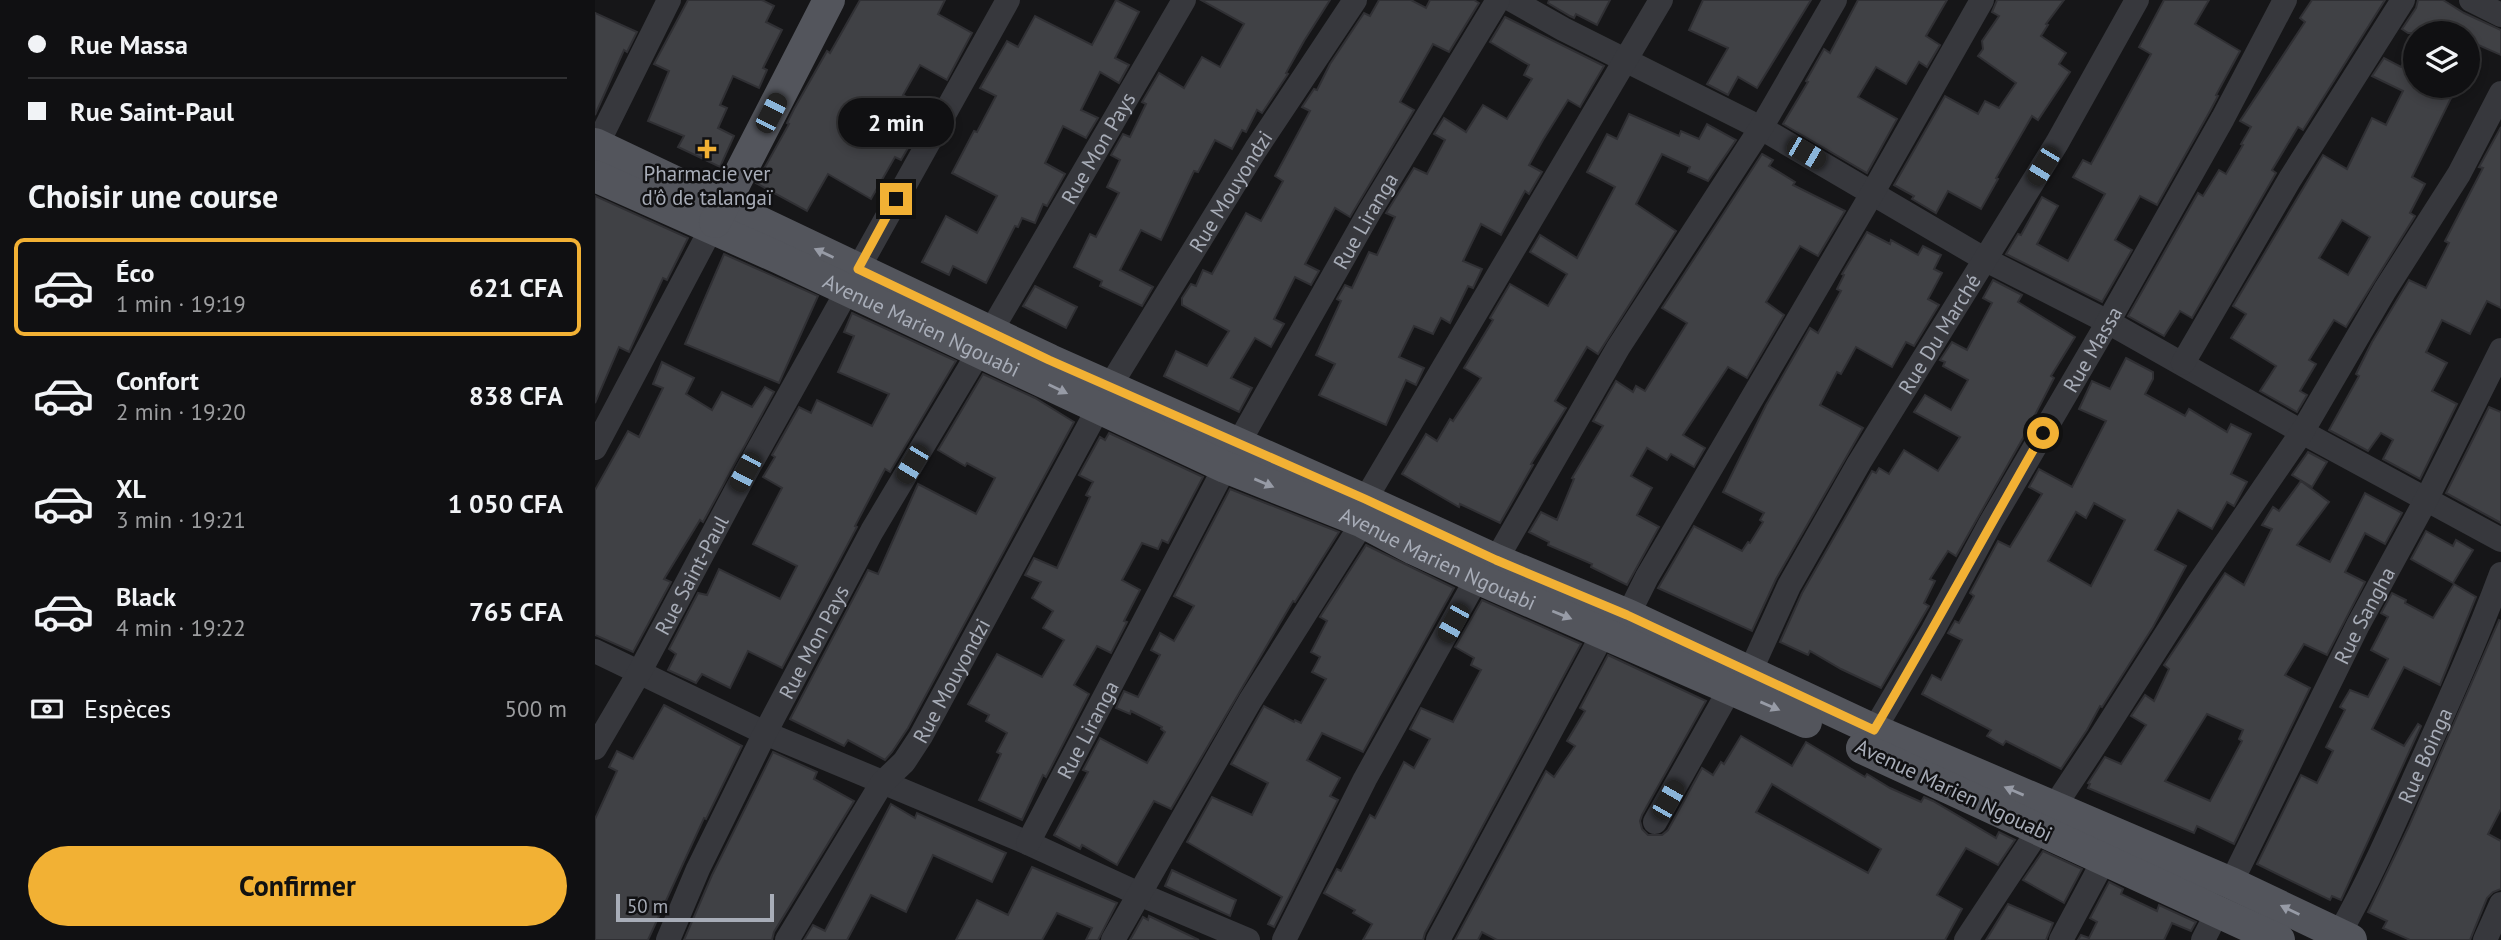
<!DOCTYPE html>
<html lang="fr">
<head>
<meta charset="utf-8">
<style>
  body { margin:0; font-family:"PT Sans",sans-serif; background:#1e1e20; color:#f1f3f6; height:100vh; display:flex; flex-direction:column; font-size:26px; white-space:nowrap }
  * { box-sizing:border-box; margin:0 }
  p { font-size:23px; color:#9c9d9f }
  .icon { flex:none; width:38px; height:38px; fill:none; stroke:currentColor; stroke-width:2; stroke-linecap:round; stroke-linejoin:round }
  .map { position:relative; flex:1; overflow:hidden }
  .details { display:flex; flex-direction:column; background:#101012; width:595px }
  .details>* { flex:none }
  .banner { display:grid; align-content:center; height:154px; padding:0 28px; background:#101012 }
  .tools { position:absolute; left:1808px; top:21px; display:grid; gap:14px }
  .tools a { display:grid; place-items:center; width:77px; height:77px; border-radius:50%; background:#101012; box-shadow:0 4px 10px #0003,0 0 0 2px #303032; font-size:35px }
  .scale { position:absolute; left:21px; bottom:18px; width:158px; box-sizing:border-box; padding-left:7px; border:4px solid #a8adb8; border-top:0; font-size:19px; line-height:24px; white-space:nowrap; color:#a8adb8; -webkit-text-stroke:5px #111113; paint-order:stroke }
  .end { position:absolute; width:32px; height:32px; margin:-16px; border:9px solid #f2b134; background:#111; box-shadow:0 0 0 4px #111 }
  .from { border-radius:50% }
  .bubble { position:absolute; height:49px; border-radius:24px; background:#101012; box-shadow:0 4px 10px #0003,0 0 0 2px #303032; font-size:23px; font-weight:700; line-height:49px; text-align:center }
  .car { position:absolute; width:21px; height:42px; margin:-21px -10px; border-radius:9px; box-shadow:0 0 5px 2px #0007; background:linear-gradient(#222 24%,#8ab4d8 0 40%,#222 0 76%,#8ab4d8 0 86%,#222 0) }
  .banner b { display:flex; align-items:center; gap:24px; height:66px; font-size:26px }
  .banner b+b { border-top:2px solid #303032 }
  .banner i { width:18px; height:18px; background:#f1f3f6 }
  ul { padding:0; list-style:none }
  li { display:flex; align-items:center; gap:21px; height:98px; margin:0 14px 10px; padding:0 14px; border:4px solid transparent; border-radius:10px }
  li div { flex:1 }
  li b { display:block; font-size:26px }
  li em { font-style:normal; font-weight:700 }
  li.selected { border-color:#f2b134 }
  li>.icon { width:63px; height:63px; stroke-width:1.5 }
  h2 { padding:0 28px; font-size:32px; line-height:84px }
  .pay { display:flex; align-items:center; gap:18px; height:77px; padding:0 28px; font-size:26px }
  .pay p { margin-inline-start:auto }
  .action { display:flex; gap:14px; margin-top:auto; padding:14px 28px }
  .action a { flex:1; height:80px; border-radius:42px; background:#f2b134; color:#111; font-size:28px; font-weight:700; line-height:80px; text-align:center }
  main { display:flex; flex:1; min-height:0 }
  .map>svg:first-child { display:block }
  .building { fill:#404145; stroke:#303034; stroke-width:2; fill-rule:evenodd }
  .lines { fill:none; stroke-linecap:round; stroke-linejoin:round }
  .minor { stroke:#37383d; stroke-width:24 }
  .major { stroke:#53555c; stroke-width:32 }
  .oneway { fill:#979ba6 }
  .route { stroke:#f2b134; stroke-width:9 }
  .poi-dot { fill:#f2b134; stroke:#111113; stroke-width:2.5 }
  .labels { text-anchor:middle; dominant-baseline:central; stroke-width:5; stroke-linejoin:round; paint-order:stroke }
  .street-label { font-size:21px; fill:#a8adb8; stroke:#111113 }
  .poi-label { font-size:21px; fill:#a8adb8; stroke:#111113 }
</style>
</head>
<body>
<main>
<section class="details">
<div class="banner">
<b><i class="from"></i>Rue Massa</b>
<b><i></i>Rue Saint-Paul</b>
</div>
<h2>Choisir une course</h2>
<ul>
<li class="selected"><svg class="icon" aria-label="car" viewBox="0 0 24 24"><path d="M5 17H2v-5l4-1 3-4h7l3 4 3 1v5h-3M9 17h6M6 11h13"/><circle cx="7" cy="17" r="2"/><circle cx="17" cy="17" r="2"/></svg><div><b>Éco</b><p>1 min · 19:19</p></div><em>621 CFA</em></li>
<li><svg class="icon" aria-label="car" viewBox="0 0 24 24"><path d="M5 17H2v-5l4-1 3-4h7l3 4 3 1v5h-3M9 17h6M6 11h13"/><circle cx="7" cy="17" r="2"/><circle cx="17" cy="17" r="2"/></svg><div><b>Confort</b><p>2 min · 19:20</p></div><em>838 CFA</em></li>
<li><svg class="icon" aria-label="car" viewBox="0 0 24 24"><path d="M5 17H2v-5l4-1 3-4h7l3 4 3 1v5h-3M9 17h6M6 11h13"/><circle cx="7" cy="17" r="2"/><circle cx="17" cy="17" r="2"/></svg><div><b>XL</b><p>3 min · 19:21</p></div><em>1 050 CFA</em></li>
<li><svg class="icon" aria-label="car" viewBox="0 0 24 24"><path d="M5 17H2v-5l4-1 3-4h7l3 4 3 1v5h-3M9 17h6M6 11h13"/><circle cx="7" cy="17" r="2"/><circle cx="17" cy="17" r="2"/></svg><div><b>Black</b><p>4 min · 19:22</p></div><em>765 CFA</em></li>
</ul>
<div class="pay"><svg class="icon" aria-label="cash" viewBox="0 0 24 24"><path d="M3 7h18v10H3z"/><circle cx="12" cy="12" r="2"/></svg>Espèces<p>500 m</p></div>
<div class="action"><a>Confirmer</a></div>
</section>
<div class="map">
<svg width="1906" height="940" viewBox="0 0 1906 940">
  <rect width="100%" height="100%" fill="#161618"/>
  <!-- building -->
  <g class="building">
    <polygon points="93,0 167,0 179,6 171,22 187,30 168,68 172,70 164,88 138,76 125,105 132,108 123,128 139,136 125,167 83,147 89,136 53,121 74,71 59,64"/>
    <polygon points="265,0 350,0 343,14 377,33 352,80 325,65 308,95 317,100 298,133 316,143 306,160 300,157 276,199 233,174 212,211 161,183 194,124 192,123 199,109 232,51 235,53"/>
    <polygon points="521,0 544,12 520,58 534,65 524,83 505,72 486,110 503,118 491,138 468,126 450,163 470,174 452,206 448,204 440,223 427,218 423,227 420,226 391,283 358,266 354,275 327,262 351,216 382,233 402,196 357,173 379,131 382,132 401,96 385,88 412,41 423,47 440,16 497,45"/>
    <polygon points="606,0 735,0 709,41 691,73 693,74 667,113 662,110 651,132 647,130 637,149 620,140 603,172 599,171 566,240 546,230 525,270 558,287 547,306 505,286 507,281 479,267 495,234 501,237 524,193 512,187 525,160 516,155 528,134 535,137 551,104 547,102 564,73 589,88 607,57 625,67 649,24"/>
    <polygon points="784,0 816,0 831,8 835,0 879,0 884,3 854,52 838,44 805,102 819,110 755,217 740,208 710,264 724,271 716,285 700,277 679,319 689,324 676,347 660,338 636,378 657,388 644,412 569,376 581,351 612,366 634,331 587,305 587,298 596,284 601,286 608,270 617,274 651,213 666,221 688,181 680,176 715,111 707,107 719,89 722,90 735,64 769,13 775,16"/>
    <polygon points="954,0 1015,0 1002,25 981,14 979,18 975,16 953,3"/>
    <polygon points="1108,0 1216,0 1162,88 1143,77 1133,95 1112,84 1133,48 1094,30"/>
    <polygon points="1263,0 1352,0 1331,36 1345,45 1332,67 1324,62 1311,84 1281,67 1263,97 1302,119 1272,173 1188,124 1213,82 1211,81 1229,49 1235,53"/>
    <polygon points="1402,0 1469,0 1451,24 1453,25 1446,36 1471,53 1464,64 1475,72 1443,120 1437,116 1401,178 1403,179 1386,209 1353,191 1341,213 1317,199 1319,196 1299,185 1350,96 1383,114 1390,101 1404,108 1421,83 1383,56 1388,49 1387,41 1404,16 1397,12"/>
    <polygon points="1569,0 1614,0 1600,24 1645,51 1621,95 1623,96 1615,111 1562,205 1545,196 1520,240 1537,250 1507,302 1411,254 1423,234 1426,235 1447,197 1463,206 1442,244 1473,261 1510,194 1478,177 1488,160 1496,164 1556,54 1544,47"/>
    <polygon points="1717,0 1790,0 1708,130 1703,127 1677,170 1681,173 1597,318 1585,311 1569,336 1533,316 1603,193 1608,196 1624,170 1631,174 1648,145 1646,144 1656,127 1645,121 1710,22 1705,18"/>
    <polygon points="1823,0 1848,0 1869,13 1906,30 1906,55 1872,40 1872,33 1813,33 1807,29 1821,8"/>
    <polygon points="0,13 42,32 32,52 29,50 0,115"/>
    <polygon points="910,17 1009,66 985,107 973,100 948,140 934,165 947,172 934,194 930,191 906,235 886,224 868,261 887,269 878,288 873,286 855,323 846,318 838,334 819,326 804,357 829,368 821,385 811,380 791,425 724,395 740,364 721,355 746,301 742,299 750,285 757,288 774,252 782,255 800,217 791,213 819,168 832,174 850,140 839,134 849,118 871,132 888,105 912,119 937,79 929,75 934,65 895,42"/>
    <path d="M 1820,43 L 1820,86 L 1862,86 L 1817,177 L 1830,184 L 1815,213 L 1820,216 L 1751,327 L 1739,320 L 1714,360 L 1721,364 L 1705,391 L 1712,395 L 1702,412 L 1665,391 L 1681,366 L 1636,338 L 1651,314 L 1638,306 L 1728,155 L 1752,169 L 1777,118 L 1791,125 L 1808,91 L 1777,76 L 1789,58 L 1806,67 ZM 1747,220 L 1775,237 L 1753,275 L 1724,258 Z"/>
    <polygon points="1034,114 1084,136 1086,131 1104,139 1112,124 1141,140 1113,181 1093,172 1095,167 1067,154 1041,204 1081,231 1003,354 992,347 960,401 971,408 936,464 938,465 905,523 865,504 864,507 807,474 831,434 842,441 855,419 858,421 886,378 869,368 898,320 895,318 915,284 953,306 972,274 935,252 945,235 982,258 1020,187 992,172 1012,134 1022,139"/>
    <polygon points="1906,127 1906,308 1892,301 1875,334 1847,320 1831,352 1852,363 1837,391 1862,404 1825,479 1788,459 1798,440 1786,433 1773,451 1734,430 1764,376 1761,374 1777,342 1814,280 1831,288 1854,243 1850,241 1888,168 1884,167"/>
    <polygon points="1167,154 1178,160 1174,166 1200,182 1198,185 1250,211 1223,256 1205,246 1171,302 1189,315 1152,378 1133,367 1088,435 1110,448 1099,467 1076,454 1072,460 1052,448 1036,476 1057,488 1042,515 1064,527 1032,585 996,567 997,564 953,545 954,542 934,532 946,512 962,520 979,479 977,478 1008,426 998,421 1021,381 1038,392 1041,386 1050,391 1092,323 1067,308"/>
    <polygon points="0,196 93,238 72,280 68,278 34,352 24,347 0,403"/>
    <polygon points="1272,232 1295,244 1296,240 1323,255 1328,246 1346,255 1339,269 1347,273 1333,299 1344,305 1319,346 1311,342 1297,367 1261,347 1246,374 1242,372 1225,405 1268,428 1181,579 1157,631 1063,588 1099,526 1147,551 1153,542 1155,543 1168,522 1165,520 1169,513 1128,492 1171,405 1215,328 1223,333 1246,291 1242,289 1249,275 1247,274"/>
    <polygon points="129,254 223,296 184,383 90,344"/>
    <polygon points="1398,280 1427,295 1423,302 1480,337 1456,376 1459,378 1428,438 1361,556 1353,551 1335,579 1340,581 1329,603 1334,606 1286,688 1246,669 1215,651 1213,655 1185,642 1207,593 1277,471 1281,473 1284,468 1294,474 1309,450 1343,471 1365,437 1319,412 1330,395 1356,410 1373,380 1348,366 1350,362 1345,360 1357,342 1372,350 1397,303 1388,298"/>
    <polygon points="440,286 482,307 471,328 428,306"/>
    <polygon points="257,313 361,361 295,472 290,469 260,526 262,527 187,668 153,651 135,688 107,674 101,683 73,670 81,654 74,649 103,593 112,595 124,569 185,599 202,566 158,544 187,488 168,477 180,457 177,455 204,407 216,413 222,400 277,426 294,394 243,372 259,336 249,332"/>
    <path d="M 1531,358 L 1558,372 L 1558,379 L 1550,394 L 1590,416 L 1594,409 L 1632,432 L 1636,424 L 1656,434 L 1636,474 L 1652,482 L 1639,506 L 1632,502 L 1617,529 L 1583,510 L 1560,550 L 1591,566 L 1558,627 L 1507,707 L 1505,706 L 1492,730 L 1466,769 L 1411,741 L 1408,745 L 1392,736 L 1396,730 L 1327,694 L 1337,675 L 1346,680 L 1367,640 L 1353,633 L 1360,621 L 1364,623 L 1379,596 L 1375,593 L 1403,541 L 1415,547 L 1447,494 L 1434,487 L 1444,469 L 1477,487 L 1511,421 L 1484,409 L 1497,381 L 1515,389 ZM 1499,503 L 1530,520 L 1496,586 L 1453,561 L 1481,512 L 1491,518 Z"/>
    <polygon points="67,362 99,378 91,394 117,410 127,392 157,407 170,387 179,392 108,522 105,520 69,579 76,582 38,652 0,635 0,490 33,431 44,437 68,388 58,384"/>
    <polygon points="388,374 440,398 479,422 313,728 297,752 290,760 253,740 249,746 195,719 273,570 283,574 323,484 381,514 400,478 372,463 370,466 343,450"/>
    <polygon points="1894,407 1906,412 1906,523 1851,493"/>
    <polygon points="514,433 608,477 573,543 567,540 563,549 547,543 527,580 545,590 529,621 532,622 516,653 502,646 479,685 494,694 451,777 448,775 427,820 384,800 406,754 402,752 412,733 391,721 394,715 373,704 402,654 447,677 469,640 448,628 458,611 437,598 446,582 430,575 439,558 462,568 495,497 491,495 498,482 484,475 505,437 510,440"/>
    <polygon points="1713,452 1732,462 1717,487 1697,475"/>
    <path d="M 1706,481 L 1734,502 L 1702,545 L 1735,562 L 1770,493 L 1807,513 L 1790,544 L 1770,533 L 1750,572 L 1770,582 L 1732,655 L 1709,644 L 1690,675 L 1715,688 L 1639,844 L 1602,826 L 1599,833 L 1493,788 L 1495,784 L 1493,783 L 1510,757 L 1526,764 L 1551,725 L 1536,716 L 1550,695 L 1559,701 L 1574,669 L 1569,665 L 1630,573 L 1649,585 L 1677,529 L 1667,525 L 1678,507 L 1684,511 ZM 1612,714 L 1648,730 L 1644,739 L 1647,741 L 1615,801 L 1570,781 Z"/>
    <polygon points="635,489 744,532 700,602 698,601 576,809 559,801 522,865 487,845 485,849 459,835 493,772 488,770 505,738 552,763 570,732 566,729 567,727 536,711 535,714 521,708 529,691 543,697 565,655 556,650 565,633 579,641 599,606 579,596"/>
    <polygon points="1831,531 1858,546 1861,540 1878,550 1858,583 1816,559"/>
    <polygon points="771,545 859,588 768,752 727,733 712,760 745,778 735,796 743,800 679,927 673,924 687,897 592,842 617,797 657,815 673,783 636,764 669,706 699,722 700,720 706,723 731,679 717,672 725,657 716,652 732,621 725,617"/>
    <polygon points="1859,584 1881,597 1845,685 1809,667 1777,729 1809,746 1823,724 1826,726 1746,900 1737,896 1735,900 1662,864 1706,775 1722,783 1738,751 1731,747 1750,710 1745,707 1755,690 1773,697 1793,659 1776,650 1793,617 1786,613 1797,593 1811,600 1810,603 1838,618"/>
    <polygon points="887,600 986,644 830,933 828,940 768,940 777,924 758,913 760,910 729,893 742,869 746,871 775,815 780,818 809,762 819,768 835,739 815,729 826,708 858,722 886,670 876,665 879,658 860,647"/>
    <polygon points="1904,620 1906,621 1906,809 1893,834 1906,841 1906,889 1898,892 1892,898 1875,940 1815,940 1788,928 1792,921 1773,912 1814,826"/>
    <path d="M 1013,655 L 1111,701 L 1047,815 L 1045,821 L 1047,829 L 1053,835 L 1067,835 L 1073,830 L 1107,768 L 1118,775 L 1126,762 L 1129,764 L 1146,736 L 1197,766 L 1211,742 L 1270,777 L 1272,774 L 1295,788 L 1326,802 L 1329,797 L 1338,801 L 1401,838 L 1404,832 L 1420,840 L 1403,865 L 1371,848 L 1342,895 L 1367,909 L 1350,940 L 902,940 L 887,932 L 883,940 L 860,940 L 951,771 L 959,777 L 980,746 L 972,741 L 990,711 L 985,708 ZM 1177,784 L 1286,849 L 1273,873 L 1161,812 Z"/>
    <polygon points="69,705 147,746 111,819 109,818 53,940 0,940 0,819 22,771 14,767 22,751 38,759"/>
    <polygon points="178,752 222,772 219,779 259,801 179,932 177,940 89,940 117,875"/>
    <polygon points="296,804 320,818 322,813 411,853 397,882 338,855 311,912 276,895 252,940 209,940 218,925 230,931"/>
    <polygon points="1448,851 1487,869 1469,903 1428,880"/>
    <polygon points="437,867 522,903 503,940 491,940 497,928 462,913 447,940 361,940 382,900 413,915"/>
    <polygon points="577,870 641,900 635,916 570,886"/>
    <polygon points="1514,882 1528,889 1526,894 1562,911 1564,905 1601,922 1596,931 1577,923 1569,940 1483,940 1486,935 1494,938 1502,922 1495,918"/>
    <polygon points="1413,904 1458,923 1451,940 1391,940"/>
    <polygon points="554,916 604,940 535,940 548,917 553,920"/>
  </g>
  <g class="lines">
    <!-- minor -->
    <g class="minor">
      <polyline points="917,0 968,29 1166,128 1391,260 1513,322 1707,432 1906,540"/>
      <polyline points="1876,0 1906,15"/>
      <polyline points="2,145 74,0"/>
      <polyline points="263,269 413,0"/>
      <path id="s1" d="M 396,331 L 589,0"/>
      <polyline points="1588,363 1695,179 1808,0"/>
      <path id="s2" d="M 515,386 L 661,149 L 760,0"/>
      <path id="s3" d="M 643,444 L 775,211 L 903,0"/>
      <polyline points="0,448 116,229"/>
      <polyline points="770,500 1066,0"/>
      <polyline points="901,560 1023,348 1166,128 1240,0"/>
      <polyline points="1033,615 1052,577 1278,192 1387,0"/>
      <polyline points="0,651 170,733 433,843 544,894 653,940"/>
      <path id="s4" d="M 1155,672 L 1194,586 L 1264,463 L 1462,143 L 1542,0"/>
      <path id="s5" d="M 1279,730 L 1338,630 L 1396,522 L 1513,322 L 1628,118 L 1690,0"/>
      <path id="s6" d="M 0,748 L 44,673 L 151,472 L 252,291"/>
      <polyline points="1060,822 1135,689"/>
      <path id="s7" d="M 433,843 L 630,467"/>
      <path id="s8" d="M 1636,883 L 1763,625 L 1832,498 L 1906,350"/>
      <path id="s9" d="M 1744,934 C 1772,885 1795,833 1818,781 C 1849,712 1880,644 1906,574"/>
      <path id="s10" d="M 73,940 L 103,869 L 170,733 L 277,531 L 384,352"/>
      <path id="s11" d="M 192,940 L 287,783 L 309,762 L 326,736 L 503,409"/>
      <polyline points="518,940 655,701 768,522"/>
      <polyline points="689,940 770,779 882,578"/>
      <polyline points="843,940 1009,632"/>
      <polyline points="1371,940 1506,736 1603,584 1707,432 1790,290 1864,174 1906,93"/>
      <polyline points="1466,940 1510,858"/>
      <polyline points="1608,940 1623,911"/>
      <polyline points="1890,940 1906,904"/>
    </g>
    <!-- major -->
    <g class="major">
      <polyline points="0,144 455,360 770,500 901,560 1033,615 1279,730 1636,883 1756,940"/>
      <path id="s12" d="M 0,176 L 182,257 L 630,467 L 768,522 L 819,549 L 882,578 L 1211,722"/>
      <polyline points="120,222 234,0"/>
      <polyline points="1267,748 1684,940"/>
    </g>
  </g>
  <!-- one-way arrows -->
  <defs><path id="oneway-solid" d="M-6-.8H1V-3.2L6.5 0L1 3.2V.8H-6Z" transform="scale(1.75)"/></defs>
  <g class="oneway">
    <use href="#oneway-solid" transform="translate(229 253) rotate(-155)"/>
    <use href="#oneway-solid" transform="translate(463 389) rotate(26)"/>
    <use href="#oneway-solid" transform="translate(669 483) rotate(23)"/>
    <use href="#oneway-solid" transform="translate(967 615) rotate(22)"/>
    <use href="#oneway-solid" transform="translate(1175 706) rotate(23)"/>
    <use href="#oneway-solid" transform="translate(1419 791) rotate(-157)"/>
    <use href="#oneway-solid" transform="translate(1695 910) rotate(-154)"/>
  </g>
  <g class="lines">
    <!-- route -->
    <path class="route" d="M 301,199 L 263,269 L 454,360 L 770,499 L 901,560 L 1032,615 L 1279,730 C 1337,632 1391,532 1448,433"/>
  </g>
  <!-- markers -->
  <path class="poi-dot" d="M108.5 138.5h7v7h7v7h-7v7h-7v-7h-7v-7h7z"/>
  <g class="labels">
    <!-- street labels -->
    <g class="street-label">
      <text stroke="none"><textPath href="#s1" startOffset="212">Rue Mon Pays</textPath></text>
      <text stroke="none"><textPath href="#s2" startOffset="229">Rue Mouyondzi</textPath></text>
      <text stroke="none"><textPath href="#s3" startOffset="257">Rue Liranga</textPath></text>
      <text stroke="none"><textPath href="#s12" startOffset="359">Avenue Marien Ngouabi</textPath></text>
      <text stroke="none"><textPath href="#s4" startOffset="388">Rue Du Marché</textPath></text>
      <text stroke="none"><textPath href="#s5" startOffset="439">Rue Massa</textPath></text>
      <text stroke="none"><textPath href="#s12" startOffset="926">Avenue Marien Ngouabi</textPath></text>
      <text stroke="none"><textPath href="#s6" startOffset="198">Rue Saint-Paul</textPath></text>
      <text stroke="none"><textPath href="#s8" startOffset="299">Rue Sangha</textPath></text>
      <text stroke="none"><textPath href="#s10" startOffset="332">Rue Mon Pays</textPath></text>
      <text stroke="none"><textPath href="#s11" startOffset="308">Rue Mouyondzi</textPath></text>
      <text stroke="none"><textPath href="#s7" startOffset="128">Rue Liranga</textPath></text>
      <text stroke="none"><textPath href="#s9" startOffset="198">Rue Boinga</textPath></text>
      <text transform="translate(1359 790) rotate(25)">Avenue Marien Ngouabi</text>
    </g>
    <!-- poi labels -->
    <g class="poi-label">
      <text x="112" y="173">Pharmacie ver<tspan x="112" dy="24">d'ô de talangaï</tspan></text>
    </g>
  </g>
</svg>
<div class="tools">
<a><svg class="icon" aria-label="layers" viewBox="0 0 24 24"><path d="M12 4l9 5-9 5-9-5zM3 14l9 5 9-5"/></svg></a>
</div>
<div class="scale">50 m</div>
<i class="end from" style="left:1448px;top:433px"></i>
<i class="end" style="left:301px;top:199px"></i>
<div class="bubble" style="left:243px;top:98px;width:116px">2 min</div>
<i class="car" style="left:176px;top:113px;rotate:27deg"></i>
<i class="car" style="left:1211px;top:153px;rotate:120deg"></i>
<i class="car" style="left:1448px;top:166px;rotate:211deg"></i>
<i class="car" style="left:317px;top:464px;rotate:211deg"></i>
<i class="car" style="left:150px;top:472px;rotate:208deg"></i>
<i class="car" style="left:858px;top:623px;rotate:209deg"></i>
<i class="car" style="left:1073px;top:800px;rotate:30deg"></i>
</div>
</main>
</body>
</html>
